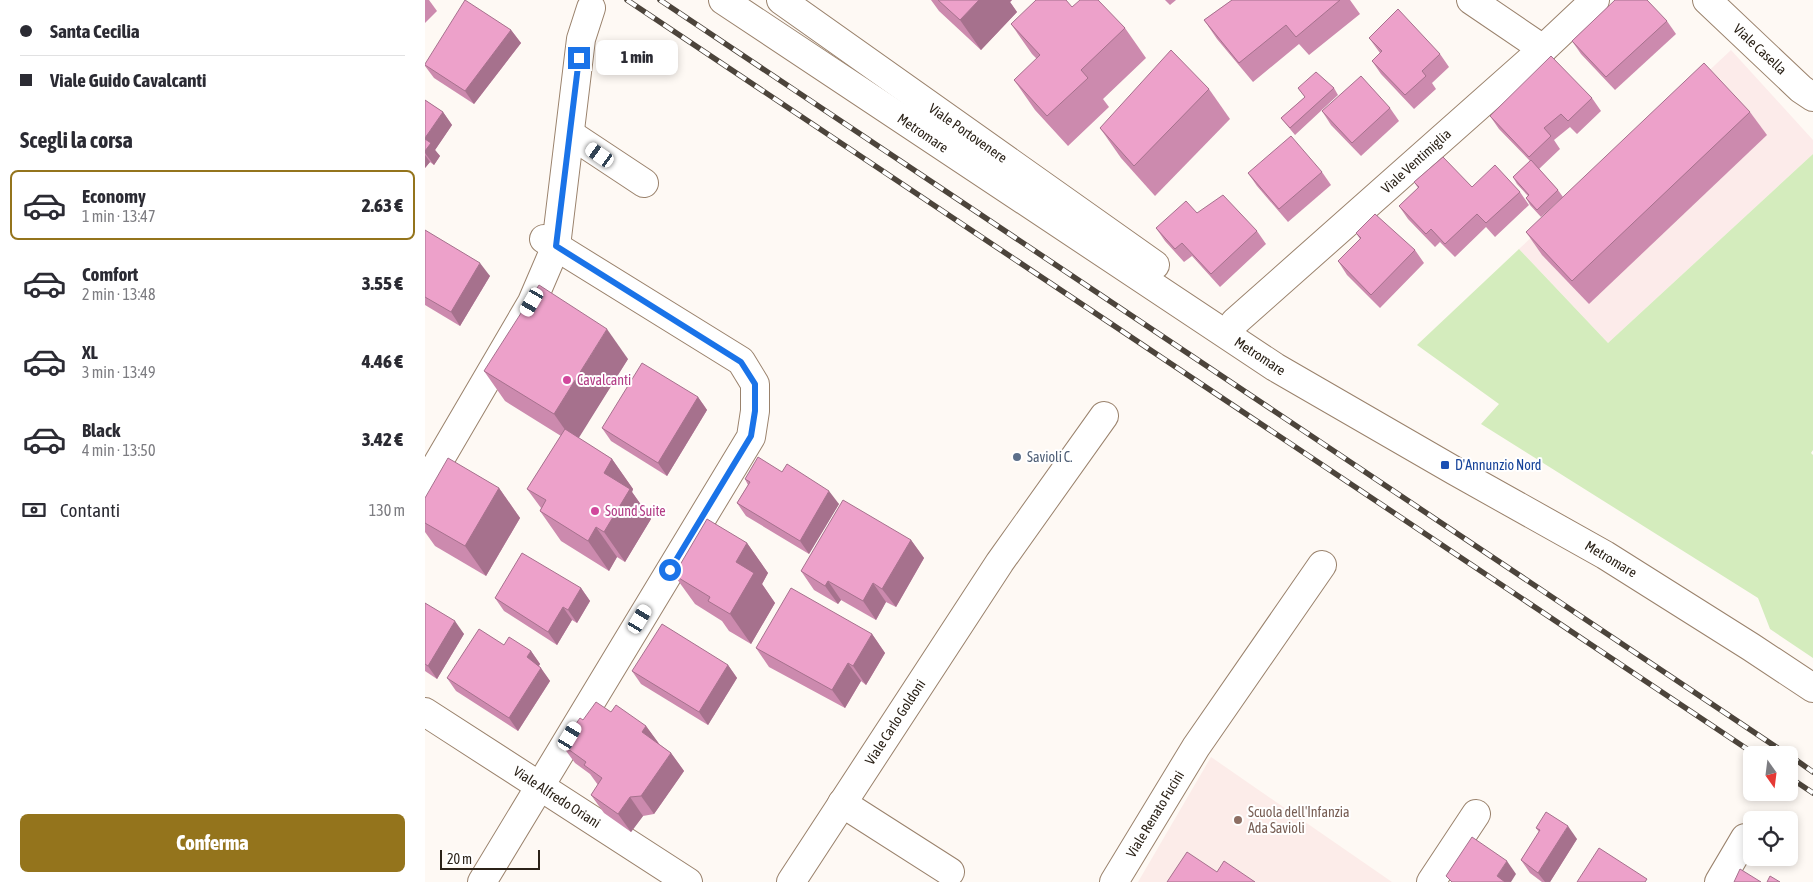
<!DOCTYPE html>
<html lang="it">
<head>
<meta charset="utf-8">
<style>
  body { margin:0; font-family:"Asap Condensed",sans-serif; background:#f7f7f7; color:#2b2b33; height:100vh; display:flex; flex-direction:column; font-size:19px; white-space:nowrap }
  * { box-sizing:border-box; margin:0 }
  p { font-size:16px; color:#7c7c81 }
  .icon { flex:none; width:28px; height:28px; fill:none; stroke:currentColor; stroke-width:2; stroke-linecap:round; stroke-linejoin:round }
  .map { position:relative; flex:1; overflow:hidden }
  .details { display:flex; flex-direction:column; background:#fff; width:425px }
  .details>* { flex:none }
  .banner { display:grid; align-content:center; height:110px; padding:0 20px; background:#fff }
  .needle { width:32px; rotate:166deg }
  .tools { position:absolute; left:1318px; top:746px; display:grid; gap:10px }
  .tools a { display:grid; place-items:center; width:55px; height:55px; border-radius:8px; background:#fff; box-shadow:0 2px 8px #0003; font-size:25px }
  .scale { position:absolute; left:15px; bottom:12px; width:100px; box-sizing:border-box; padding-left:5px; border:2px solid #2b2218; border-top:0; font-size:14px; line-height:18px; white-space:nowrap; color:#2b2218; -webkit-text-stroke:4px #fff; paint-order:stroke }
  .end { position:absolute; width:22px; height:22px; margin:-11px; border:6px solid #1a73e8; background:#fff; box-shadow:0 0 0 2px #fff }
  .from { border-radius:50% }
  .bubble { position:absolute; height:35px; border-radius:8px; background:#fff; box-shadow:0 2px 8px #0003; font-size:16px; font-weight:800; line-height:35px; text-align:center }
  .car { position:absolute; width:15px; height:30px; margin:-15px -8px; border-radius:6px; box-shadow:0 0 4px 1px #0007; background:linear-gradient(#fff 24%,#345 0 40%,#fff 0 76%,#345 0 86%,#fff 0) }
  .banner b { display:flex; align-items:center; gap:18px; height:48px; font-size:19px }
  .banner b+b { border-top:1px solid #e1e1e2 }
  .banner i { width:12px; height:12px; background:#2b2b33 }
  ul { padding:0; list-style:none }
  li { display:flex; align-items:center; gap:15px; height:70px; margin:0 10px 8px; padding:0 10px; border:2px solid transparent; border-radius:8px }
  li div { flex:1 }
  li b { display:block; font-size:19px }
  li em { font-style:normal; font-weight:800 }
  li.active { border-color:#94741c }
  li>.icon { width:45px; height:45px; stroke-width:1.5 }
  h2 { padding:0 20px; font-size:22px; line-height:60px }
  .pay { display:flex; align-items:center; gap:12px; height:55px; padding:0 20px; font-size:19px }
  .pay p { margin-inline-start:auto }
  .button { display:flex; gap:10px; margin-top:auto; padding:10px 20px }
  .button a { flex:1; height:58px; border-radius:8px; background:#94741c; color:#fff; font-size:20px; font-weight:800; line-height:58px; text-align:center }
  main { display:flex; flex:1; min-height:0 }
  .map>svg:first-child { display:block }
  .commercial { fill:#fcebea }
  .education { fill:#fcece9 }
  .green { fill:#d4ecbd }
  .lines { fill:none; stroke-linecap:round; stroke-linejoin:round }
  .minor-casing { stroke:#9a826c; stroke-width:30 }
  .minor { stroke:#fff; stroke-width:28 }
  .rail-casing { stroke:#4c443b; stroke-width:5.5 }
  .rail { stroke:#fff; stroke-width:4; stroke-dasharray:11; stroke-linecap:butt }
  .wall { fill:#cc8aae }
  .shaded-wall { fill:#a6718d }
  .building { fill:#eda1ca; stroke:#a6718d }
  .route { stroke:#1a73e8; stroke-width:6 }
  .hotel-dot { fill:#d1479c; stroke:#fff; stroke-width:2 }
  .service-dot { fill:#5c6f8a; stroke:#fff; stroke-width:2 }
  .transit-dot { fill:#1a4fb4; stroke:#fff; stroke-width:2 }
  .education-dot { fill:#8d6e63; stroke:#fff; stroke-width:2 }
  .labels { text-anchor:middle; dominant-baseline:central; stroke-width:4; stroke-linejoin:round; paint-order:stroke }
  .street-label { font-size:14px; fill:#2b2218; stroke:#fff }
  .hotel-label { font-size:14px; fill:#b23c85; stroke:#fff; text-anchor:start }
  .service-label { font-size:14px; fill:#4e5e75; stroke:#fff; text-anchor:start }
  .transit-label { font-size:14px; fill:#164399; stroke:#fff; text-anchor:start }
  .education-label { font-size:14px; fill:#785e54; stroke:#fff; text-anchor:start }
</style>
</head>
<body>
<main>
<section class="details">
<div class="banner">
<b><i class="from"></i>Santa Cecilia</b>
<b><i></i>Viale Guido Cavalcanti</b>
</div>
<h2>Scegli la corsa</h2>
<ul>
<li class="active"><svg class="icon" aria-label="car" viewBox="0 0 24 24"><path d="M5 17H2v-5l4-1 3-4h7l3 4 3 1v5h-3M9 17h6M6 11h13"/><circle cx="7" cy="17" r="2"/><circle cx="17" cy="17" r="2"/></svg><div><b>Economy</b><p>1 min · 13:47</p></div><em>2.63 €</em></li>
<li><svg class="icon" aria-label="car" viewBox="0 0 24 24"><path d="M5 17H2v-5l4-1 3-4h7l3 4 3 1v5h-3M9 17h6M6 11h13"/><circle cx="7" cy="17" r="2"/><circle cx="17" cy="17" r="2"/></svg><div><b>Comfort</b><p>2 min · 13:48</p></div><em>3.55 €</em></li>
<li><svg class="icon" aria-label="car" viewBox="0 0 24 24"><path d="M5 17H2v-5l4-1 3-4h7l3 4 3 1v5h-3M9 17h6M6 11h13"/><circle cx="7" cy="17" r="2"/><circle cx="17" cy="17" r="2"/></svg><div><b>XL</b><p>3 min · 13:49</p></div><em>4.46 €</em></li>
<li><svg class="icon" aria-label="car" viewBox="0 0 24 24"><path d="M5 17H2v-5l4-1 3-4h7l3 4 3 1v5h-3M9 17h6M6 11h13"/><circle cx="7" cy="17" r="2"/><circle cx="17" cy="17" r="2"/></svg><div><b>Black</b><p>4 min · 13:50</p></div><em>3.42 €</em></li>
</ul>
<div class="pay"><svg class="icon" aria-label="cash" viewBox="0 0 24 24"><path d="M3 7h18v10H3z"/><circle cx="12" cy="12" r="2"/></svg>Contanti<p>130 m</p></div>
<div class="button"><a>Conferma</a></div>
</section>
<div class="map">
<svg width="1388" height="882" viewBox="0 0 1388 882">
  <rect width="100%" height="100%" fill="#fef9f4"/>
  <!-- commercial -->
  <polygon class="commercial" points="1306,50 1388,140 1388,154 1183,343 1094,249"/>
  <!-- education -->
  <polygon class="education" points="786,757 967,882 713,882"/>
  <!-- green -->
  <polygon class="green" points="1388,154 1388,450 1386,453 1388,455 1388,658 1345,629 1333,598 1056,424 1074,404 992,345 1094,249 1183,343"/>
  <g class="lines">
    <!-- minor casing -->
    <g class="minor-casing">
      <g id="minor">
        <polyline points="298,0 850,367 1030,471 1180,555 1326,647 1388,688"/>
        <polyline points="356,0 730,265"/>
        <polyline points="1046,0 1118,49"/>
        <polyline points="1282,0 1376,89 1388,97"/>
        <polyline points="145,134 219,183"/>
        <polyline points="810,322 1118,49 1170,0"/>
        <polyline points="0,485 107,302 131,246 156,39 166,8"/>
        <polyline points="0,712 263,882"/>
        <polyline points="417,803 525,872"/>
        <polyline points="57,882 326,437 330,411 330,384 316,361 119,239"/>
        <polyline points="366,882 575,562 679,416"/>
        <polyline points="689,882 771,747 897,565"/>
        <polyline points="1006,882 1051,814"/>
        <polyline points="1294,882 1320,838"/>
      </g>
    </g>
    <!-- minor -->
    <use href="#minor" class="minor"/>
    <!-- rail casing -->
    <g class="rail-casing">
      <g id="rail">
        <polyline points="202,0 1331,755"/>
        <polyline points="235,0 1363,755"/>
        <polyline points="1364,755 1388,772"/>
        <polyline points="1364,777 1388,793"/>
      </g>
    </g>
    <!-- rail -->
    <use href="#rail" class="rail"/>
  </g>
  <!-- wall -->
  <g class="wall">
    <polygon points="0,0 4,0 12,11 0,23"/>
    <polygon points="506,0 587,0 585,2 592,12 556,50 514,11"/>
    <polygon points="740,0 751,0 745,5"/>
    <polygon points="807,0 925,0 935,14 884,55 874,44 828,82 792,39 779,20"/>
    <polygon points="647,7 700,28 721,58 678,99 684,107 643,146 610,110 589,80 612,59 607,54 586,24"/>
    <polygon points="1242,21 1251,34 1190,90 1156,54 1147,41"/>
    <polygon points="86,30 96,43 49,104 9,78 0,66 0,64"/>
    <polygon points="944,38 1015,54 1024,67 1007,83 1011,89 989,109 956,74 947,61 955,53"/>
    <polygon points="873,88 909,88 913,95 870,135 856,118 880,97"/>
    <polygon points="784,89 805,119 730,196 696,158 675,128"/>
    <polygon points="1167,98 1176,111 1152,134 1145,127 1129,140 1135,149 1114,169 1133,190 1138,197 1116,217 1105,205 1101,198 1103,196 1092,184 1088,177 1105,161 1074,129 1065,116"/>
    <polygon points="0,100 18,112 27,125 10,150 15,156 9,165 5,162 0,168"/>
    <polygon points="965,108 974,121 936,156 906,125 897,111"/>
    <polygon points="1325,112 1342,135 1164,304 1117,255 1101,232"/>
    <polygon points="897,172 906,185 863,222 832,186 823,173"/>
    <polygon points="989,182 1095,192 1104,205 1070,237 1061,227 1030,257 1015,242 1010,247 983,219 974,206 993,188"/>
    <polygon points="772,213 832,231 841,244 795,287 767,256 759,262 740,241 731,228"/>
    <polygon points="0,230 65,276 35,326 0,305"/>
    <polygon points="931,233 990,250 999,263 955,308 922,275 913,261 935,239"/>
    <polygon points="203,359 153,438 187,459 208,489 207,492 226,519 200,562 192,557 184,571 136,541 115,511 116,508 102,489 136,436 80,401 59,371"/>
    <polygon points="273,397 282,410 242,476 186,441 177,428"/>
    <polygon points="357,472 414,504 384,554 321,516 312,503 323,485 320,479"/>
    <polygon points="74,488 95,518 61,576 10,546 0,532 0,498"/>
    <polygon points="486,540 499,558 471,607 461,602 451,620 416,600 413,604 389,590 376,571"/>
    <polygon points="322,543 343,573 337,584 350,603 326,644 304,631 297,621 270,604 249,575"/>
    <polygon points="156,588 165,601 152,623 147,620 132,645 79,611 70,598"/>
    <polygon points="0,603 39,634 12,679 0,671"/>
    <polygon points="447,634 460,653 441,685 436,681 420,708 344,667 331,648"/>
    <polygon points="79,645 106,651 115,664 114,666 125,681 93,731 31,691 22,678"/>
    <polygon points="303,665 312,678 283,725 216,684 207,671"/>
    <polygon points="186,712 221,726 234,744 246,753 259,771 229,814 218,816 206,832 179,813 166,795 173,785 165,774 150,763 136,744 158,720"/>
    <polygon points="1111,828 1152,839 1125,882 1117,882 1105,873 1096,860 1114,832"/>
  </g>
  <!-- shaded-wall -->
  <g class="shaded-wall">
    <polygon points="554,0 587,0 585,2 592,12 556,50 535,20"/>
    <polygon points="86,30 96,43 49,104 40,91"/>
    <polygon points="18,112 27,125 10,150 15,156 9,165 0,153 0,138"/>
    <polygon points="0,155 5,162 0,168"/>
    <polygon points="55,263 65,276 35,326 26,312"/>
    <polygon points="182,329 203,359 150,444 129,414"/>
    <polygon points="273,397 282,410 242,476 233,463"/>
    <polygon points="187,459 208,489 207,492 226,519 200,562 179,532 179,473"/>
    <polygon points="74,488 95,518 61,576 40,546"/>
    <polygon points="404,491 414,504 384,554 375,541"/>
    <polygon points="171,527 192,557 184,571 163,541"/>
    <polygon points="486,540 499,558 471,607 457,589"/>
    <polygon points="322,543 343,573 337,584 350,603 326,644 305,614 311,562"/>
    <polygon points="403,581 416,600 413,604 400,586"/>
    <polygon points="448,583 461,602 451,620 438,601"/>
    <polygon points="156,588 165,601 152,623 143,610"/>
    <polygon points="138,607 147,620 132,645 123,632"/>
    <polygon points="30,621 39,634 12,679 3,666"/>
    <polygon points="447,634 460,653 441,685 428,666"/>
    <polygon points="106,651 115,664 111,670 102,657"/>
    <polygon points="423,663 436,681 420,708 407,690"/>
    <polygon points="303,665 312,678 283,725 274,712"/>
    <polygon points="116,668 125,681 93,731 84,718"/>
    <polygon points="221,726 235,745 217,732"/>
    <polygon points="246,753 259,771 229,814 216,796"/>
    <polygon points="205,797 218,816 206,832 193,814"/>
    <polygon points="1143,826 1152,839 1125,882 1120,882 1113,873"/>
    <polygon points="1082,861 1091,874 1086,882 1077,882 1072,876"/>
  </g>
  <!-- building -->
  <g class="building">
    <polygon points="40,0 86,30 40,91 0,65 0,64"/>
    <polygon points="513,0 554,0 535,20"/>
    <polygon points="611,0 641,0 647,7 655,0 673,0 700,28 656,70 663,78 622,116 589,80 615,55 586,24"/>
    <polygon points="807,0 915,0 871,37 861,25 814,63 779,20"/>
    <polygon points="1190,0 1222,0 1242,21 1181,77 1147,41"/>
    <polygon points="973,9 1015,54 997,71 1001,76 980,95 947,61 957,51 944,38"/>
    <polygon points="746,50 784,89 709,166 675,128"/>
    <polygon points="1126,56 1167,98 1143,121 1136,114 1119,128 1126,136 1104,157 1065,116"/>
    <polygon points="1279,63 1325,112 1147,281 1101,232"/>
    <polygon points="891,72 909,88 865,128 856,118 880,97 873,88"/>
    <polygon points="936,76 965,108 927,143 897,111"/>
    <polygon points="0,100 18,112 0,138"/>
    <polygon points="866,136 897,172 854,209 823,173"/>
    <polygon points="0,139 6,143 0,151"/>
    <polygon points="1018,157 1047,187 1070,165 1095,192 1061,223 1052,214 1020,244 1006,229 1001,234 974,206 994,187 989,182"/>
    <polygon points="1106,160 1133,190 1112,210 1101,198 1104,195 1088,177"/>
    <polygon points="798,195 832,231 786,274 757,243 750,249 731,228 761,201 772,213"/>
    <polygon points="950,214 990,250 946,295 913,261 936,238 931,233"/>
    <polygon points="0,230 55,263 26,312 0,297"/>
    <polygon points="114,285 182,329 129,414 59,371"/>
    <polygon points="217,363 273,397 233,463 177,428"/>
    <polygon points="140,429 187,459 179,473 205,489 179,532 171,527 163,541 115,511 121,500 102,489"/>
    <polygon points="333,457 357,472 362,464 404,491 375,541 312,503 325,482 320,479"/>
    <polygon points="23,458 74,488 40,546 0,523 0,498"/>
    <polygon points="418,500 486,540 457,589 448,583 438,601 403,581 400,586 376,571"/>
    <polygon points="282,519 322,543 311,562 329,573 305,614 283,601 285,597 249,575"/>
    <polygon points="97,553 156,588 143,610 138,607 123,632 70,598"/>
    <polygon points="366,588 447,634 428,666 423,663 407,690 331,648"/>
    <polygon points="0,603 30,621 3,666 0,664"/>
    <polygon points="237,624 303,665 274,712 207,671"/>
    <polygon points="54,629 79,645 84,637 106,651 102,657 116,668 84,718 22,678"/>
    <polygon points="171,702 186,712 191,705 221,726 217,732 246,753 216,796 205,797 193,814 166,795 177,778 159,765 161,762 136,744 155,718 158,720"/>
    <polygon points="1121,812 1143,826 1113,873 1096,860 1115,830 1111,828"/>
    <polygon points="1047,837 1082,861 1072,876 1080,882 1027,882 1021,876"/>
    <polygon points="1174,848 1222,879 1220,882 1152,882"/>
    <polygon points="762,852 792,872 799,861 830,882 742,882"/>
    <polygon points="1315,869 1336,882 1309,882"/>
    <polygon points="1345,876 1355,882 1342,882"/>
  </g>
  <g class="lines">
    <!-- route -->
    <polyline class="route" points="154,58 131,246 316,362 330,384 330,411 326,436 245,570"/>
  </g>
  <!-- markers -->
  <g class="hotel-dot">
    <circle cx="142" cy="380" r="5"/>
    <circle cx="170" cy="511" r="5"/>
  </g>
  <circle class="service-dot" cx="592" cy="457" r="5"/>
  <rect class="transit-dot" x="1015" y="460" width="10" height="10" rx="2.5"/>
  <circle class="education-dot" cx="813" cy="820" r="5"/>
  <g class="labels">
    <!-- street labels -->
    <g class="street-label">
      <text transform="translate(1335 49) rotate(43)">Viale Casella</text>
      <text transform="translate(498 133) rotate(34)">Metromare</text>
      <text transform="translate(543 133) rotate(35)">Viale Portovenere</text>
      <text transform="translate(991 161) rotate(-42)">Viale Ventimiglia</text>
      <text transform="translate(835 356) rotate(33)">Metromare</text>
      <text transform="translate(1186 559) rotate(31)">Metromare</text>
      <text transform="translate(470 722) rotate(-57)">Viale Carlo Goldoni</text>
      <text transform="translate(132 797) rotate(33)">Viale Alfredo Oriani</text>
      <text transform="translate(730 814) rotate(-59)">Viale Renato Fucini</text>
    </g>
    <!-- hotel labels -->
    <g class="hotel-label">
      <text x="152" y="380">Cavalcanti</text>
      <text x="180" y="511">Sound Suite</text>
    </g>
    <!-- service labels -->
    <g class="service-label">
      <text x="602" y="457">Savioli C.</text>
    </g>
    <!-- transit labels -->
    <g class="transit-label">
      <text x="1030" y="465">D'Annunzio Nord</text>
    </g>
    <!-- education labels -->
    <g class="education-label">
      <text x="823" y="812">Scuola dell'Infanzia<tspan x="823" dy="16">Ada Savioli</tspan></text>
    </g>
  </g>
</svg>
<div class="tools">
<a><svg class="needle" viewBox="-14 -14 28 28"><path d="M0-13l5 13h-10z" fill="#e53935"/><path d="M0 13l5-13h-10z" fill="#7c7c81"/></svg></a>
<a><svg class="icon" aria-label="locate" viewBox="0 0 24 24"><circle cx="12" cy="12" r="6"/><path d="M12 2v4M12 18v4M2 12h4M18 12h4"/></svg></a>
</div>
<div class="scale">20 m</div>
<i class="end from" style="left:245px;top:570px"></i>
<i class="end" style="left:154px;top:58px"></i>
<div class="bubble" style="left:171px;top:40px;width:82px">1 min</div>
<i class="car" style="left:175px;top:155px;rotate:305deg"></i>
<i class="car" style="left:107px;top:302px;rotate:210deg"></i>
<i class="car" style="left:215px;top:619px;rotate:31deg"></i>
<i class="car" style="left:145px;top:736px;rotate:31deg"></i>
</div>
</main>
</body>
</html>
